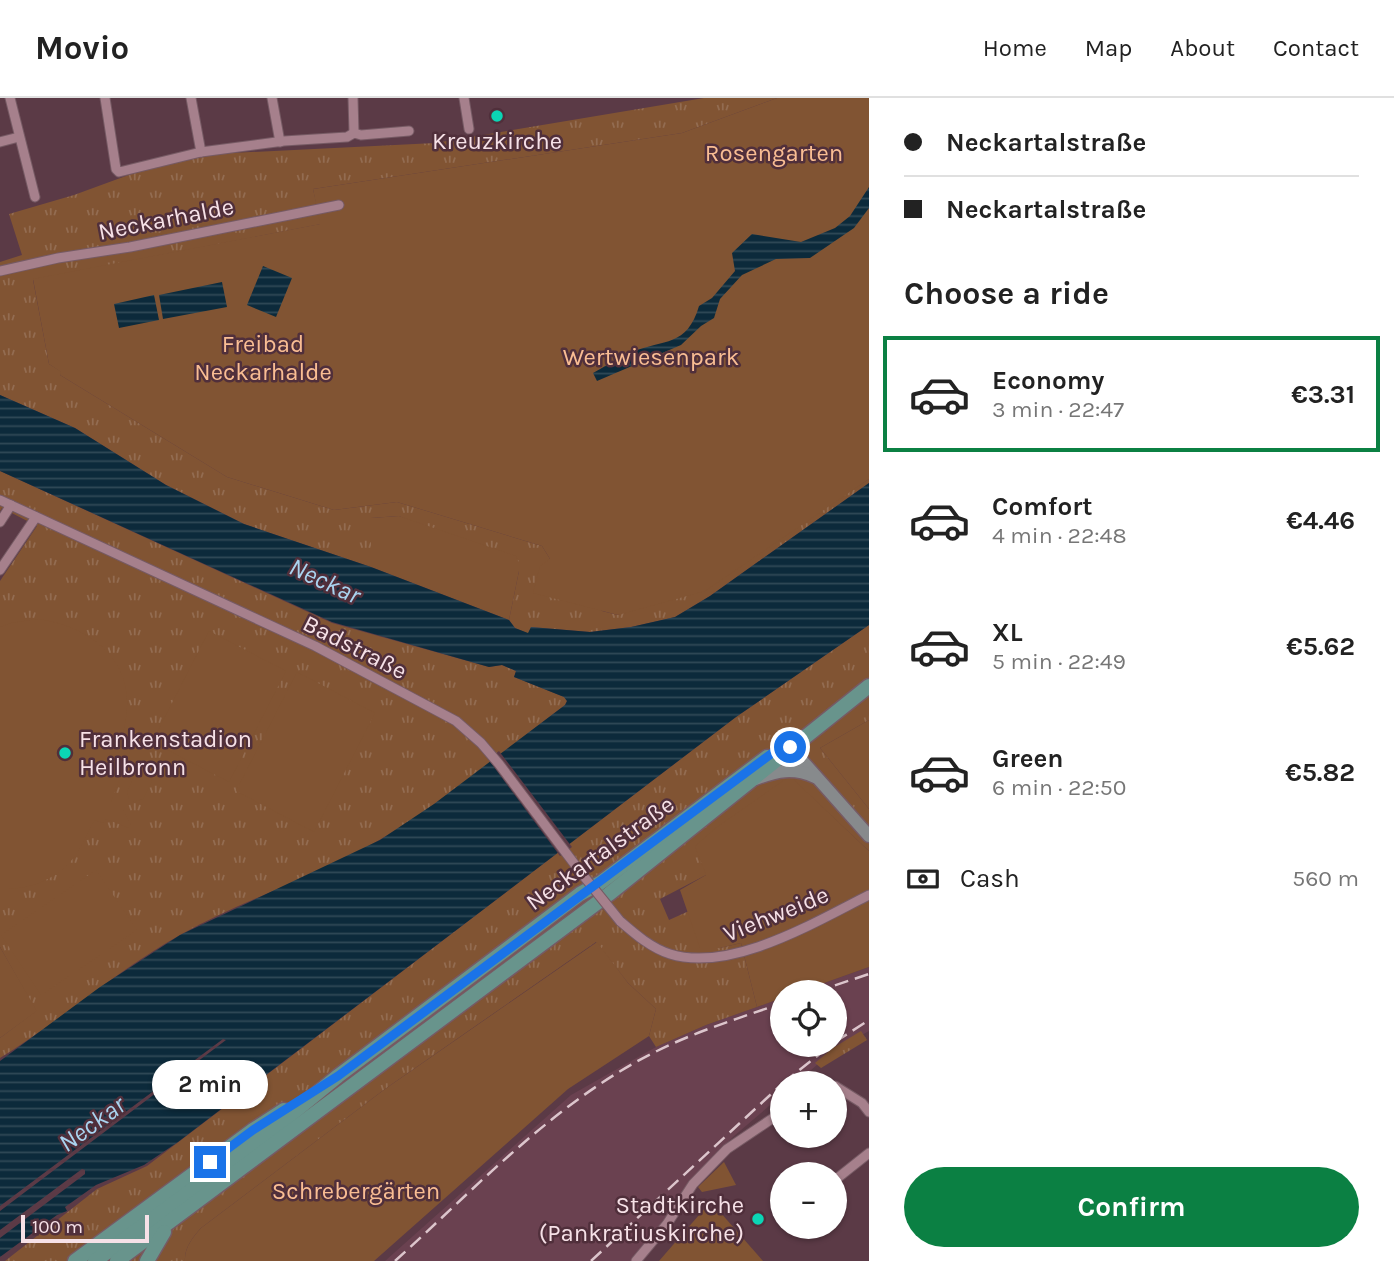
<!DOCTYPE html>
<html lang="en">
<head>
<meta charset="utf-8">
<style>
  body { margin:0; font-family:Karla,sans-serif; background:#f6f6f6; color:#222; height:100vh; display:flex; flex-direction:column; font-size:26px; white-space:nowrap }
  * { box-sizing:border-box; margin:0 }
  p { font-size:23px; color:#767676 }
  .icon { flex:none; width:38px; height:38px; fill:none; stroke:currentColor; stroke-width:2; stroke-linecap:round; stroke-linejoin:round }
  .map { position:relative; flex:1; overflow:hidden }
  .panel { display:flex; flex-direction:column; background:#fff; width:525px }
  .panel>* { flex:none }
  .banner { display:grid; align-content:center; height:154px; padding:0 35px; background:#fff }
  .controls { position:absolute; left:770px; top:882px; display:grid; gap:14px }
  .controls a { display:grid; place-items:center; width:77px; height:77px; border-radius:50%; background:#fff; box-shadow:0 2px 5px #0004; font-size:35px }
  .scale { position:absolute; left:21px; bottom:18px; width:128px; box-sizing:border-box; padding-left:7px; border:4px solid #f6e1e7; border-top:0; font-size:19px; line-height:24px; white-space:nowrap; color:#f6e1e7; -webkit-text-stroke:5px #502f3b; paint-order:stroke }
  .end { position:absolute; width:32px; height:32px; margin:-16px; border:9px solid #1a73e8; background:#fff; box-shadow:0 0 0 4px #fff }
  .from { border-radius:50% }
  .bubble { position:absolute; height:49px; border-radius:24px; background:#fff; box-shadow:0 2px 5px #0004; font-size:23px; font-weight:700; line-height:49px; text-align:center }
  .banner b { display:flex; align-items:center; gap:24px; height:66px; font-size:26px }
  .banner b+b { border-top:2px solid #e0e0e0 }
  .banner i { width:18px; height:18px; background:#222 }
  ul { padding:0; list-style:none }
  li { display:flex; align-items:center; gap:21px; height:116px; margin:0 14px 10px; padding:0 21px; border:4px solid transparent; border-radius:0px }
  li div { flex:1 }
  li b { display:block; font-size:26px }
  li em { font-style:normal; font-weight:700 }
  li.selected { border-color:#0b8043 }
  li>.icon { width:63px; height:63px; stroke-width:1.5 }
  h2 { padding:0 35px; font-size:32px; line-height:84px }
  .pay { display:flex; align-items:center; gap:18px; height:77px; padding:0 35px; font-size:26px }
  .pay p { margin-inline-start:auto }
  .primary-button { display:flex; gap:14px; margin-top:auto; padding:14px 35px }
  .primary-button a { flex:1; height:80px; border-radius:42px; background:#0b8043; color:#fff; font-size:28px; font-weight:700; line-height:80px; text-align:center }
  header { display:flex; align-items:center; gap:42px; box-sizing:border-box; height:98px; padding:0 35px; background:#fff; border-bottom:2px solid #e0e0e0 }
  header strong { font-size:33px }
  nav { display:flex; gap:38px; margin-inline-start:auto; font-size:24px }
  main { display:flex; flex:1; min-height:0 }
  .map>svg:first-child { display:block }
  .built { fill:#6a4150 }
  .grass { fill:url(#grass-tufts) }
  .green { fill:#815433 }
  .water { fill:url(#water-rules) }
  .pier { fill:#5b3a46 }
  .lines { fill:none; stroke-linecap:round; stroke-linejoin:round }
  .street-casing { stroke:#765a64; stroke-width:11 }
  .secondary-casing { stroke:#765a64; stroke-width:15 }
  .primary-casing { stroke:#765a64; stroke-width:17 }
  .street { stroke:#a6808c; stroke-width:9 }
  .secondary { stroke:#878a8c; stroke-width:12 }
  .primary { stroke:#68948c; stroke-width:14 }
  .rail { stroke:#dcc5cc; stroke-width:2.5; stroke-dasharray:14 7; stroke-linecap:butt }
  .street-bridge-casing { stroke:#765a64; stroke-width:11; stroke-linecap:butt }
  .street-bridge { stroke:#a6808c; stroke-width:9 }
  .route { stroke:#1a73e8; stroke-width:9 }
  .poi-dot { fill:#0bd5b5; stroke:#502f3b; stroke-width:2.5 }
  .labels { text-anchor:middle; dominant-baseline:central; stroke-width:5; stroke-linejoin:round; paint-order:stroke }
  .poi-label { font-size:24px; fill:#f6e1e7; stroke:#502f3b }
  .park-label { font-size:24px; fill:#f9bd93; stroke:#502f3b }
  .street-label { font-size:24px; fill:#f6e1e7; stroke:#502f3b }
  .water-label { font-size:26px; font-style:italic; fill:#a9d3ef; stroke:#502f3b }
</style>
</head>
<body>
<header>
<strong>Movio</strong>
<nav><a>Home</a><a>Map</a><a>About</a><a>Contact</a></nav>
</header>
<main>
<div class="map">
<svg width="869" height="1163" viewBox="0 0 869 1163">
  <defs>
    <pattern id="grass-tufts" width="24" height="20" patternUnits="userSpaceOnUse" patternTransform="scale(1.75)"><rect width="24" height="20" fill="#815433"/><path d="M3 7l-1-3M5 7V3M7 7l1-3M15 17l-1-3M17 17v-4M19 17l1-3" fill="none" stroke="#936c51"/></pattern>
    <pattern id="water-rules" width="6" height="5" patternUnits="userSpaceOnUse" patternTransform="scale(1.75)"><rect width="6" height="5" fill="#0c2a3b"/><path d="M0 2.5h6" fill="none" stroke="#304957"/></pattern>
  </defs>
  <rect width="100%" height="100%" fill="#5b3a46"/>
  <!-- built -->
  <polygon class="built" points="869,869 869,933 832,954 796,985 782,985 782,997 734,1038 706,1066 632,1163 385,1163 571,997 656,949 706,927 782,900 782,947 835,947 835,894 799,894"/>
  <!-- grass -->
  <g class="grass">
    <polygon points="704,0 777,0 682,35 313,91 321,126 33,182 49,266 62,274 60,277 227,379 334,412 397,404 542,448 550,461 602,513 618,517 847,395 869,381 869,385 710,498 675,519 631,529 590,534 531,529 529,536 515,530 509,522 519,473 399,418 371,420 371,469 244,426 166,387 75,330 0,297 0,164 22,157 9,116 74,97 145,71 212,56 435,45"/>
    <path d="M 0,373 L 332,525 L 489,569 L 502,567 L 516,573 L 514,579 L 564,599 L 567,603 L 565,607 C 505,652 446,702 381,741 C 317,779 244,801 180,837 C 116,873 62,922 0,960 L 0,940 L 36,913 L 0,849 L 0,483 L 37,428 L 2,410 L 0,413 Z"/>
    <path d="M 869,527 L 869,622 L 820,650 L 869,711 L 869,753 L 789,678 L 706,777 L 660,801 L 669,822 L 689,813 L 720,850 L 741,845 L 757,909 L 706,927 L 656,949 L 649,938 L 656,911 L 628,885 L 596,844 L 385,991 L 201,1130 C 193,1139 184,1150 185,1163 L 5,1163 L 97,1091 L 147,1068 L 736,619 Z"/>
    <polygon points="861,933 867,942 821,970 815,965 833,950"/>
    <polygon points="724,1064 736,1087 702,1094 698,1089"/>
  </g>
  <!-- green -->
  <g class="green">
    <polygon points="777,0 869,0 869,381 705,493 618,517 533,495 540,468 550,461 542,448 397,404 334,412 227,379 60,277 61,274 49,266 33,181 320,126 313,91 682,35"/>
    <polygon points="399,418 516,458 519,465 519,473 509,522 371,469 371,420"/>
    <path d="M 37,521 C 83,526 130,557 127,608 C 127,621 123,634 120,646 L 131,651 L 111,704 L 123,712 L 131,727 L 129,730 L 106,721 L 103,725 L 95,722 C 89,731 84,744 77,755 C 60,781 30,792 0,791 L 0,529 L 11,525 Z"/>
    <polygon points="209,533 286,573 229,684 152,644"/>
    <polygon points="297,574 375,615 314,734 236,693"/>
    <polygon points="869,622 869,711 820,650"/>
    <polygon points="140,665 151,671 152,683 143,701 133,704 129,701 127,694"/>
    <polygon points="790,678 869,753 869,869 799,894 782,894 782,900 757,909 741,845 720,850 700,850 680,792 706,777 695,748 717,729"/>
    <polygon points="96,772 137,832 41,897 1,837"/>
    <path d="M 597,844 L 628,885 L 656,911 L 649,938 L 568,991 L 374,1163 L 185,1163 C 184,1150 193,1139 201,1130 L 385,991 Z"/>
    <polygon points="0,849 37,913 0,940"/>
    <polygon points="706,1109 720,1114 763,1163 659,1163"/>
  </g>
  <!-- water -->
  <g class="water">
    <path d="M 869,89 L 869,110 L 854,130 L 810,160 L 776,161 L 742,177 L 720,201 L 714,220 L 701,228 L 681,247 L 597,283 L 593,275 C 606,268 619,259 632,254 C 664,241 687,249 699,208 L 712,200 L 735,173 L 732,155 L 752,136 L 801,144 L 835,130 L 850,118 Z"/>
    <polygon points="263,168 292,180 276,219 247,207"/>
    <polygon points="222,184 227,209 163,221 159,197"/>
    <polygon points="154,197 159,222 119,230 114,206"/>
    <polygon points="0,297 75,330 166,387 244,426 371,469 509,522 515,530 528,535 531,529 590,534 631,529 675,519 710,498 869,385 869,527 736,619 178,1044 144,1067 96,1087 65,1109 67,1113 57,1117 0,1159 0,1140 85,1076 85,1072 82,1071 0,1132 0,1113 226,942 223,941 0,1108 0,963 100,889 180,837 380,742 434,706 565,607 567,603 564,599 514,579 516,573 502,567 489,569 332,524 0,373"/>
  </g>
  <!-- pier -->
  <polygon class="pier" points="499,653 572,749 560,758 488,661"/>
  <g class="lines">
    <!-- street casing -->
    <g class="street-casing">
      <g id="street">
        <polyline points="10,0 35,99"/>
        <polyline points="105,0 116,71 119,74 201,54 284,43 347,39 354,35 361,37 409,33"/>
        <polyline points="191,0 201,54"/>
        <polyline points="272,0 280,44"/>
        <polyline points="353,0 354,35"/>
        <polyline points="464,0 469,31"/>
        <polyline points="0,44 19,39"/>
        <polyline points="0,173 58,160 130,149 339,107"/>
        <polyline points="0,402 315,548 456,623 481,645 499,666 582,776"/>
        <polyline points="0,424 11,407"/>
        <polyline points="0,472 36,419"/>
        <path d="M 620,823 C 635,836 651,850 670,856 C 731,875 815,824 869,797"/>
        <polyline points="835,988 862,1005 869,1014"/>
        <polyline points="835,1082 869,1055"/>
        <polyline points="636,1163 667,1126 693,1086 727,1051 782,1014"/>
      </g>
    </g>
    <!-- secondary casing -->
    <g class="secondary-casing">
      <g id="secondary">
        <polyline points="790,649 869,738"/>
        <path d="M 755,681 C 777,673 793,669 815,679"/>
      </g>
    </g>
    <!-- primary casing -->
    <g class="primary-casing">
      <g id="primary">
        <polyline points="75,1163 253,1032 284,1012"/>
        <polyline points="95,1163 256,1045 338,978 580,796 600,785 767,659"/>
        <polyline points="117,1163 609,796 869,588"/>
        <polyline points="147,1163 164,1134"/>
      </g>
    </g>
    <!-- street -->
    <use href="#street" class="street"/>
    <!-- secondary -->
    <use href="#secondary" class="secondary"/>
    <!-- primary -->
    <use href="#primary" class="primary"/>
    <!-- rail -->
    <g class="rail">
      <polyline points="815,894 869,876"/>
      <polyline points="835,944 869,922"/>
      <polyline points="783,985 831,947"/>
      <path d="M 395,1163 C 477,1089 557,1002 657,953 C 697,933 740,920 782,905"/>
      <polyline points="591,1163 782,986"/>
    </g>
    <!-- street-bridge casing -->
    <g class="street-bridge-casing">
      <polyline id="street-bridge" points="582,776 620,823"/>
    </g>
    <!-- street-bridge -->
    <use href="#street-bridge" class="street-bridge"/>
  </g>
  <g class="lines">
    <!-- route -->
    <polyline class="route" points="210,1064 253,1032 338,978 775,653 782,649 790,649"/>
  </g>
  <!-- markers -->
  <g class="poi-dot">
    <circle cx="497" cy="18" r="7"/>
    <circle cx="65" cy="655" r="7"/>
    <circle cx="758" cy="1121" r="7"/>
  </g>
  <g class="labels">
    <!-- poi labels -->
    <g class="poi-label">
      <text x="497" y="43">Kreuzkirche</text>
      <text x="79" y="641" text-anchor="start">Frankenstadion<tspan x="79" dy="28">Heilbronn</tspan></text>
      <text x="744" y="1107" text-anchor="end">Stadtkirche<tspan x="744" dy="28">(Pankratiuskirche)</tspan></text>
    </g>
    <!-- park labels -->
    <g class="park-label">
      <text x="774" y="55">Rosengarten</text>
      <text x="263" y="246">Freibad<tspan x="263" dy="28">Neckarhalde</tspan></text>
      <text x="651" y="259">Wertwiesenpark</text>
      <text x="356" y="1093">Schrebergärten</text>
    </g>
    <!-- street labels -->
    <g class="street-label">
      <text transform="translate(166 121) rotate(-11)">Neckarhalde</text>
      <text transform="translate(355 549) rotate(27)">Badstraße</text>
      <text transform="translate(600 755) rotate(-36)">Neckartalstraße</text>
      <text transform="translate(776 816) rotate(-22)">Viehweide</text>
    </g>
    <!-- water labels -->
    <g class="water-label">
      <text transform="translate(325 483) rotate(25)">Neckar</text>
      <text transform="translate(92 1026) rotate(-36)">Neckar</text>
    </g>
  </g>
</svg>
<div class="controls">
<a><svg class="icon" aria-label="locate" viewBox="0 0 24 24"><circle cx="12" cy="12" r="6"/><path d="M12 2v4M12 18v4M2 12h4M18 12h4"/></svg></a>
<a>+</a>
<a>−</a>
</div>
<div class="scale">100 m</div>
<i class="end from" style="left:790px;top:649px"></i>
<i class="end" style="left:210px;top:1064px"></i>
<div class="bubble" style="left:152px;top:962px;width:116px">2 min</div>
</div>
<section class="panel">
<div class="banner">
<b><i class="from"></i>Neckartalstraße</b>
<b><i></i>Neckartalstraße</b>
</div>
<h2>Choose a ride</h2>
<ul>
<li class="selected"><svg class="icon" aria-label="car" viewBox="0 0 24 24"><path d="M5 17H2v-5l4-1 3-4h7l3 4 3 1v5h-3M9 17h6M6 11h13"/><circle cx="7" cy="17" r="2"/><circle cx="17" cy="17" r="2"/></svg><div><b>Economy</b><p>3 min · 22:47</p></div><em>€3.31</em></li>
<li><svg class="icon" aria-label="car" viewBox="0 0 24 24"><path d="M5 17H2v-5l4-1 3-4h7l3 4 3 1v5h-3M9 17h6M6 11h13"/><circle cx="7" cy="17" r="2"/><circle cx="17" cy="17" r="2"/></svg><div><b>Comfort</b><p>4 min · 22:48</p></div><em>€4.46</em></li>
<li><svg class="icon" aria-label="car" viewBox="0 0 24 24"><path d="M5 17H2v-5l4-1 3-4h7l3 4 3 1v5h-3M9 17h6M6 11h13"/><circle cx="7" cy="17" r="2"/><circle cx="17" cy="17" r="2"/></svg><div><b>XL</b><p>5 min · 22:49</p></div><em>€5.62</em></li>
<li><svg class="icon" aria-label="car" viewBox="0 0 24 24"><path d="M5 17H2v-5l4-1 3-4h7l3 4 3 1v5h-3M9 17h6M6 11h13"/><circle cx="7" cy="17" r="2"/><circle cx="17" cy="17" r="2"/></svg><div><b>Green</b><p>6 min · 22:50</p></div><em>€5.82</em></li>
</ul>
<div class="pay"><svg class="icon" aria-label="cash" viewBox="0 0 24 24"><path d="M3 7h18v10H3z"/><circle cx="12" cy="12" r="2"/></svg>Cash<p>560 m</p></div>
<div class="primary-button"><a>Confirm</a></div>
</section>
</main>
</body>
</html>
